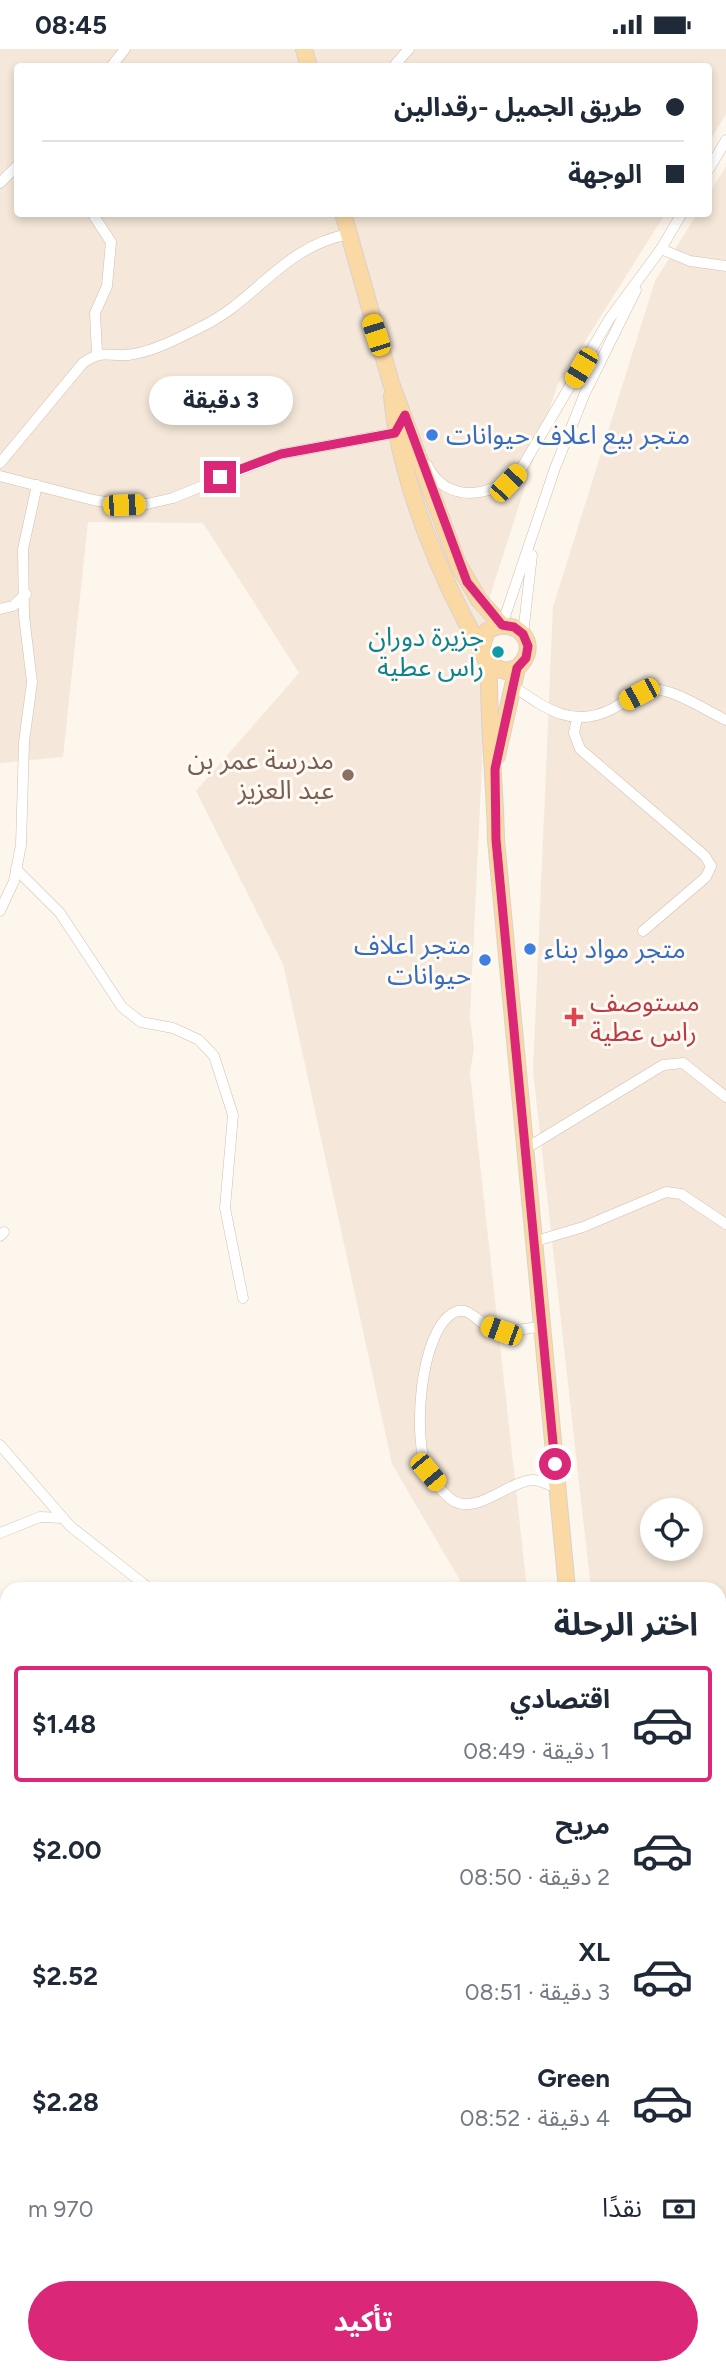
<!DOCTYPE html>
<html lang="ar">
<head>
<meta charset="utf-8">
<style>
  body { margin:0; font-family:Figtree,"Noto Sans Arabic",sans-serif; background:#f6f6f7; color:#1f2937; direction:rtl; height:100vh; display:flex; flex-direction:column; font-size:26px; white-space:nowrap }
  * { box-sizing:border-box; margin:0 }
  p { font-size:23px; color:#747a83 }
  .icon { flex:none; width:38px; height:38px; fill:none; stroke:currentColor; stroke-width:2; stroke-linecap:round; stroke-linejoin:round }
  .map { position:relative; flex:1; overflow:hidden; direction:ltr }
  .drawer { position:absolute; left:0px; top:1533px; width:726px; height:793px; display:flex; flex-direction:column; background:#fff; border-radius:21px 21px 0 0; box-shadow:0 4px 10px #0003; direction:rtl }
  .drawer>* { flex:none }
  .guide { position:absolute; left:14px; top:14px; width:698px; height:154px; border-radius:7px; box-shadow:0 4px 10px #0003; direction:rtl; display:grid; align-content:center; height:154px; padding:0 28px; background:#fff }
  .tools { position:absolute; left:640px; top:1449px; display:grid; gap:14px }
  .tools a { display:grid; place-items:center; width:63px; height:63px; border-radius:50%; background:#fff; box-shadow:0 4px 10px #0003; font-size:35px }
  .end { position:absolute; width:32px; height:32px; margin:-16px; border:9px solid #db2777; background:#fff; box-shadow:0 0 0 4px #fff }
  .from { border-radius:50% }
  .bubble { position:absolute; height:49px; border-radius:24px; background:#fff; box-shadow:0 4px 10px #0003; font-size:23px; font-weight:700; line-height:49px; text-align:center; direction:rtl }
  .car { position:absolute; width:21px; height:42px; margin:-21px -10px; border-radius:9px; box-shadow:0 0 5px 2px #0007; background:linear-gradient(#f5c518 24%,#345 0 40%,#f5c518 0 76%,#345 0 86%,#f5c518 0) }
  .guide b { display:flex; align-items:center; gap:24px; height:66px; font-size:26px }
  .guide b+b { border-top:2px solid #e0e1e3 }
  .guide i { width:18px; height:18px; background:#1f2937 }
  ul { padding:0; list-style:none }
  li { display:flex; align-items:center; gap:21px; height:116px; margin:0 14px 10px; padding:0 14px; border:4px solid transparent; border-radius:7px }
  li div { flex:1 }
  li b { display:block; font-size:26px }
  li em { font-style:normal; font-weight:700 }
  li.on { border-color:#db2777 }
  li>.icon { width:63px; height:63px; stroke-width:1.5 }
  h2 { padding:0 28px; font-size:32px; line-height:84px }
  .pay { display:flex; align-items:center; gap:18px; height:77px; padding:0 28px; font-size:26px }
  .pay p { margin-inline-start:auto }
  .primary-button { display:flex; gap:14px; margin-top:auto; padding:14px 28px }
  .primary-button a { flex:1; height:80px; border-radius:42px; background:#db2777; color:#fff; font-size:28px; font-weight:700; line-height:80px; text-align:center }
  .status { display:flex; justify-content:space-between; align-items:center; height:49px; padding:0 35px; background:#fff; direction:ltr }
  .status svg { height:19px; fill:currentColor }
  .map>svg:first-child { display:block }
  .residential { fill:#f5e8da; fill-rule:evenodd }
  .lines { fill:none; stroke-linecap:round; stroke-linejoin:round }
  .minor-casing { stroke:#d1beb0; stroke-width:11 }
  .primary-casing { stroke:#dad1cd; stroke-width:18 }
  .minor { stroke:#fff; stroke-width:10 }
  .primary { stroke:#fbd9a5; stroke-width:16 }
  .route { stroke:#db2777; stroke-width:9 }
  .shop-dot { fill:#3f7fe0; stroke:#fffaf3; stroke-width:2.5 }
  .culture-dot { fill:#0f9aa8; stroke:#fffaf3; stroke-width:2.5 }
  .education-dot { fill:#8d6e63; stroke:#fffaf3; stroke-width:2.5 }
  .health-dot { fill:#e0444e; stroke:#fffaf3; stroke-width:2.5 }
  .labels { text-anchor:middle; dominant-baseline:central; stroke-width:6; stroke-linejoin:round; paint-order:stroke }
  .shop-label { font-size:26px; fill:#366cbe; stroke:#fffaf3; text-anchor:start }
  .culture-label { font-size:26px; fill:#0d838f; stroke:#fffaf3; text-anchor:end }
  .education-label { font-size:26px; fill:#785e54; stroke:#fffaf3; text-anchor:end }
  .health-label { font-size:26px; fill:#be3a42; stroke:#fffaf3; text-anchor:start }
</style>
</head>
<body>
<div class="status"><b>08:45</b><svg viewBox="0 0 49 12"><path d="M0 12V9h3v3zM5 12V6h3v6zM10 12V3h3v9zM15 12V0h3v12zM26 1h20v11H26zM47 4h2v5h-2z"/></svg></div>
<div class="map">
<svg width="726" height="2325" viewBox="0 0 726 2325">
  <rect width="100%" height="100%" fill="#fdf6ec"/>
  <!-- residential -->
  <g class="residential">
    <polygon points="0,0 726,0 726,65 709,93 709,18 18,18 18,164 665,165 557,337 490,547 470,968 474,999 470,1024 527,1540 465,1540 392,1415 283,915 196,742 299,624 203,474 88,473 63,708 0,714"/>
    <path d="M 726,117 L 726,2203 L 719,2205 L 719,1540 L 591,1540 L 533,1022 L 553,558 L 655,232 L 697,165 L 709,164 L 709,145 ZM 653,1461 L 691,1461 L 691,1500 L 653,1500 Z"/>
  </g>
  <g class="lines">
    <!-- minor casing -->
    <g class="minor-casing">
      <g id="minor">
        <polyline points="111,18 125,0"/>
        <polyline points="393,18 409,0"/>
        <polyline points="709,120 726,91"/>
        <polyline points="0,134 18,116"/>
        <polyline points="92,164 111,193 107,237 95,264 97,304"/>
        <polyline points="661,200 690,212 726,217"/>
        <path d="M 0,414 L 83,314 C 106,298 110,310 134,305 C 156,301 179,289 199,279 C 257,252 281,198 349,185"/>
        <path d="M 427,416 C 447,457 495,448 521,420 L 610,269 L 661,200 L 682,164"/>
        <polyline points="0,427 93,451 124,456 147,455 173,449 281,405 395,384 398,379"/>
        <polyline points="0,560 13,557 26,545"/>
        <polyline points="502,576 555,419 585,344 636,241"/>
        <polyline points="523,585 532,506"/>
        <path d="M 513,637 C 546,660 573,680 612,660 C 624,653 638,643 651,641 C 669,637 709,663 726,671"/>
        <polyline points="577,669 574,684 580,700 705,807 711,817 706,828 643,882"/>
        <polyline points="16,820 60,864 122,958 141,973 173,979 199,991 214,1007 233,1066 225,1159 243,1249"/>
        <polyline points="0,862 14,832 21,796 24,693 32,633 24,567 23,500 37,436"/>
        <polyline points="525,1100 663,1016 683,1014 726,1048"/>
        <polyline points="0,1187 4,1183"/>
        <polyline points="536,1192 583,1178 666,1143 681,1145 726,1175"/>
        <path d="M 544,1277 C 526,1279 504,1286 487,1277 C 477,1272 468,1257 455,1263 C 419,1280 412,1392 428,1423 C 432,1431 445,1446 452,1451 C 476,1467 507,1433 532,1431 C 540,1431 549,1436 557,1439"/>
        <polyline points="0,1396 70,1477 150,1540"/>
        <polyline points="0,1484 40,1468 63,1469"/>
        <polyline points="719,1587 726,1589"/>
        <polyline points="719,1960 726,1956"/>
        <polyline points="0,1992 7,1987"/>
        <polyline points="719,2106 726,2105"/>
        <polyline points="0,2169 7,2177"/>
        <polyline points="719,2199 726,2197"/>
        <polyline points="208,2319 214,2325"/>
        <polyline points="330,2319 336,2325"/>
        <polyline points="532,2319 534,2325"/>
      </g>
    </g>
    <!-- primary casing -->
    <g class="primary-casing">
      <g id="primary">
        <polyline points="304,0 309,18"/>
        <polyline points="343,164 391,334 458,515 479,551 502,576"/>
        <path d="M 392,347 C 399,429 440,529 481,600"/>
        <path d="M 489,617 C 488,675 495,733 496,791 L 567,1540"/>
        <path d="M 497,707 L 517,619 C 543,597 517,564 487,582 L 481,600 L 489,617 L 506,622 L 517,619"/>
        <polyline points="657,2319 658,2325"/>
      </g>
    </g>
    <!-- minor -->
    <use href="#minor" class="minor"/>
    <!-- primary -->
    <use href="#primary" class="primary"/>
  </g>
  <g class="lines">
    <!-- route -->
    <polyline class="route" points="220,428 281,405 395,384 405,366 467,533 502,576 514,578 523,585 528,597 526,609 517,619 495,720 496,791 555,1415"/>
  </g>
  <!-- markers -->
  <g class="shop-dot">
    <circle cx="432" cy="386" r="7"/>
    <circle cx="530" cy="900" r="7"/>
    <circle cx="485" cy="911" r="7"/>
  </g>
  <circle class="culture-dot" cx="498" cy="603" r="7"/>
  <circle class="education-dot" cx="348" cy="726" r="7"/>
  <path class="health-dot" d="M570.5 957.5h7v7h7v7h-7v7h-7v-7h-7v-7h7z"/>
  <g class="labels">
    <!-- shop labels -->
    <g class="shop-label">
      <text x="446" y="386">متجر بيع اعلاف حيوانات</text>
      <text x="471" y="896" text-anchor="end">متجر اعلاف<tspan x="471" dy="30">حيوانات</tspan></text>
      <text x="544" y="900">متجر مواد بناء</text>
    </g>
    <!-- culture labels -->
    <g class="culture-label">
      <text x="484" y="588">جزيرة دوران<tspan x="484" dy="30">راس عطية</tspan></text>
    </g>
    <!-- education labels -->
    <g class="education-label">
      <text x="334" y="711">مدرسة عمر بن<tspan x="334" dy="30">عبد العزيز</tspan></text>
    </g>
    <!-- health labels -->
    <g class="health-label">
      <text x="590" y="953">مستوصف<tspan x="590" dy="30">راس عطية</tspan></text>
    </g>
  </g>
</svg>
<div class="tools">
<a><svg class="icon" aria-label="locate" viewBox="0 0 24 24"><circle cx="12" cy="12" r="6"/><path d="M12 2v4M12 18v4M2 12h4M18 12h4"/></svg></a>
</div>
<i class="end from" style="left:555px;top:1415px"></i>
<i class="end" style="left:220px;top:428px"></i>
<div class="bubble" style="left:149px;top:327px;width:144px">3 دقيقة</div>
<i class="car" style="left:376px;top:286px;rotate:342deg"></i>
<i class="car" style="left:581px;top:319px;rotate:211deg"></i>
<i class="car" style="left:508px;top:434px;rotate:43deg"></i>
<i class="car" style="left:124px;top:456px;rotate:88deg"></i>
<i class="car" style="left:639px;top:645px;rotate:242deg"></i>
<i class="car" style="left:501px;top:1282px;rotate:290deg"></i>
<i class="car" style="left:428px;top:1423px;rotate:140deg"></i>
<div class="guide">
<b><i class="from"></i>طريق الجميل -رقدالين</b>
<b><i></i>الوجهة</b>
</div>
<section class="drawer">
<h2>اختر الرحلة</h2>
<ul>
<li class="on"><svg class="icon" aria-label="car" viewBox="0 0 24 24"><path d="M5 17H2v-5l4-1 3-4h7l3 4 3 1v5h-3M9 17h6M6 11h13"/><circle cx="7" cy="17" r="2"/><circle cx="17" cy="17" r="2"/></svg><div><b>اقتصادي</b><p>1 دقيقة · 08:49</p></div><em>$1.48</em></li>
<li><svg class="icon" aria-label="car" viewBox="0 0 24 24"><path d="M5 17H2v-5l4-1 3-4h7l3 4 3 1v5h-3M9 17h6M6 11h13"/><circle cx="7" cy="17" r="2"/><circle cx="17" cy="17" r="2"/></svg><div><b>مريح</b><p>2 دقيقة · 08:50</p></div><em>$2.00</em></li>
<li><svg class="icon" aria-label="car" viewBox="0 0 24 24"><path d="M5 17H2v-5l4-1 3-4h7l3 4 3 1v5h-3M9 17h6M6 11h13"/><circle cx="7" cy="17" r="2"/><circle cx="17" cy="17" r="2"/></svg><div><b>XL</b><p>3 دقيقة · 08:51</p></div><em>$2.52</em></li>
<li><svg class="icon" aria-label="car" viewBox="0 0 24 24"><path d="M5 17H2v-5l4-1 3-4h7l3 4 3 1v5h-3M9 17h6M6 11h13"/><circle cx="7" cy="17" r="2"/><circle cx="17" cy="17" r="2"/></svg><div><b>Green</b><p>4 دقيقة · 08:52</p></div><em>$2.28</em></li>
</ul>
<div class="pay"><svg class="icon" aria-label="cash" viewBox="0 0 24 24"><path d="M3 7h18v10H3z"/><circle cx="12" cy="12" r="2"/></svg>نقدًا<p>970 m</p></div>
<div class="primary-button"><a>تأكيد</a></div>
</section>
</div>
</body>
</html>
